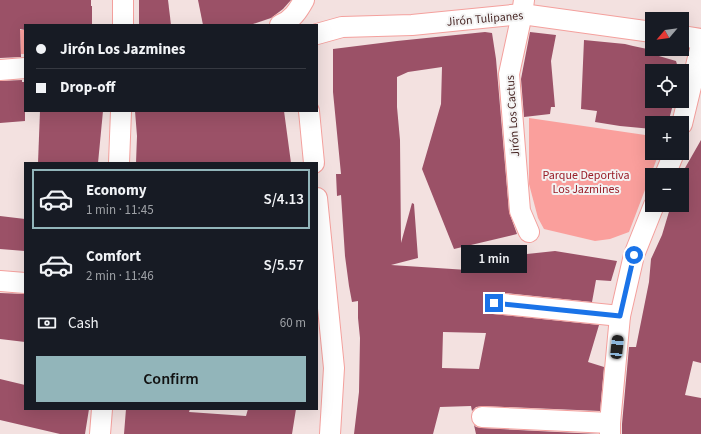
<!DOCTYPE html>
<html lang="en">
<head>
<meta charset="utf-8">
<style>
  body { margin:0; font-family:"Source Sans 3",sans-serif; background:#20242c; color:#f1f3f6; height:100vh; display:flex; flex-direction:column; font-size:15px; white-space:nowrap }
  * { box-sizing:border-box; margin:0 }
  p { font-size:13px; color:#9ea1a6 }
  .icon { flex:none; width:22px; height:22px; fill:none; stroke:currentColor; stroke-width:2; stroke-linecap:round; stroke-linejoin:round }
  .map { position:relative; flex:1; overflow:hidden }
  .panel { position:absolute; left:24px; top:162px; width:294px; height:248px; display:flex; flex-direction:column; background:#171b24; border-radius:0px; box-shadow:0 4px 16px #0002 }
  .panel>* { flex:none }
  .guide { position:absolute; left:24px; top:24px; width:294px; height:88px; border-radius:0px; box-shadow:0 4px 16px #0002; display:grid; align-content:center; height:88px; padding:0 12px; background:#171b24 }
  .needle { width:26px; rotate:241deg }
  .buttons { position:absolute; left:645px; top:12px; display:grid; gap:8px }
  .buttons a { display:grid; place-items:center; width:44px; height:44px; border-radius:0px; background:#171b24; box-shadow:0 4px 16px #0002; font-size:20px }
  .end { position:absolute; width:18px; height:18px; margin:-9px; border:5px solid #1a73e8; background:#fff; box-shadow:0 0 0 2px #fff }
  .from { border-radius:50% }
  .bubble { position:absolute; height:28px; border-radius:0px; background:#171b24; box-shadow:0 4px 16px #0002; font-size:13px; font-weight:600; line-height:28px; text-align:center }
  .car { position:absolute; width:12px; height:24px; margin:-12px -6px; border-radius:5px; box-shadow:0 0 3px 1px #0007; background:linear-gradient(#222 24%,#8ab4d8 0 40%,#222 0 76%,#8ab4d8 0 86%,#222 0) }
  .guide b { display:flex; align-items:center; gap:14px; height:38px; font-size:15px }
  .guide b+b { border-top:1px solid #363941 }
  .guide i { width:10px; height:10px; background:#f1f3f6 }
  ul { padding:7px 0 0; list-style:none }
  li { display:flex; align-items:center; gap:12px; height:60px; margin:0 8px 6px; padding:0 4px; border:2px solid transparent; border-radius:0px }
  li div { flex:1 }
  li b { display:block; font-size:15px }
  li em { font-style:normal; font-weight:600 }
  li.current { border-color:#92b5ba }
  li>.icon { width:36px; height:36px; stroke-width:1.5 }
  .pay { display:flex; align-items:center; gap:10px; height:44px; padding:0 12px; font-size:15px }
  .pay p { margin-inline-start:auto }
  .cta { display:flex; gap:8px; margin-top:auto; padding:8px 12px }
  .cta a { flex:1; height:46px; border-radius:0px; background:#92b5ba; color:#111; font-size:16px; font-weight:600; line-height:46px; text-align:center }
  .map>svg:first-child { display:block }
  .green { fill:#fa9f9c }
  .building { fill:#9b5167; fill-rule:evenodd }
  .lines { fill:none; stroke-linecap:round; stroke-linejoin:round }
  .minor-casing { stroke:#f4a09d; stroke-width:22 }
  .minor { stroke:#fff; stroke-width:20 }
  .route { stroke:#1a73e8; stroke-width:5 }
  .labels { text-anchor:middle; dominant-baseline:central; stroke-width:4; stroke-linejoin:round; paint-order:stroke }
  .street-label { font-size:12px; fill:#482725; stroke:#f3f3f3 }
  .park-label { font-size:12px; fill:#991f29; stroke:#f3f3f3 }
</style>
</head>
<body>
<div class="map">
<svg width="701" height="434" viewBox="0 0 701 434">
  <rect width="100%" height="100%" fill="#f3e1e0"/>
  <!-- green -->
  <g class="green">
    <polygon points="20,30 25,30 25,54 21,54"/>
    <polygon points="529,118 652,136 652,153 659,153 629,232 610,239 595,241 544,229 538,218 529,184"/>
  </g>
  <!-- building -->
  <g class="building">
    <polygon points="0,0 91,0 91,6 92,6 92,25 25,25 25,30 20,29 21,57 0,58"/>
    <polygon points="139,0 168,0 171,25 139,25"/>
    <polygon points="198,0 291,0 283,9 271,18 250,25 203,25"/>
    <path d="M 485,32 L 492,33 L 496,59 L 509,212 L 517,234 L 454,249 L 422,169 L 441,104 L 442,67 L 408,72 L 397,77 L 397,107 L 400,140 L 401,243 L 412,203 L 414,204 L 418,258 L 391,265 L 498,272 L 521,268 L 527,254 L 555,251 L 617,261 L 611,281 L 596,280 L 592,302 L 495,292 L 489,293 L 485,296 L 483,301 L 484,308 L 488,312 L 493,314 L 599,325 L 588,362 L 604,367 L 600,411 L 483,406 L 476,407 L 472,411 L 471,406 L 440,407 L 433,434 L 354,434 L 359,392 L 360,338 L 358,318 L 358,301 L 352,302 L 349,286 L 345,256 L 341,195 L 337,196 L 336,174 L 341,174 L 333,92 L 333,49 L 397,41 ZM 443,332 L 486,333 L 479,369 L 442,368 Z"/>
    <polygon points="530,32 556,35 551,61 555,107 551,107 550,114 524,117 521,79"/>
    <polygon points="584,40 625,44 633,46 652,50 652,54 676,61 679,71 652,71 652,101 674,101 668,123 652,123 652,129 620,126 595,122 597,111 581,109"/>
    <polygon points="22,80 22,82 25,82 25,121 0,123 0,81"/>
    <polygon points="40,111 103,111 98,163 38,163"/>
    <polygon points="135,111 284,111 291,163 136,163 137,136"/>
    <polygon points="701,140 701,363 693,361 685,395 701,398 701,434 622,434 622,424 629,347 636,347 649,282 651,259 662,235 671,205 682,205 682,175 681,175"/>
    <polygon points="0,216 25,219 25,251 0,249"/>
    <polygon points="0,293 25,294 25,342 0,339"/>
    <polygon points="0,379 25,385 25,409 89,409 85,434 60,434 0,420"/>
    <polygon points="126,409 190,409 189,412 246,416 248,409 296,409 292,434 124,434"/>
    <polygon points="474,425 476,427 481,428 598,434 476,434"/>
  </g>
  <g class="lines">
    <!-- minor casing -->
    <g class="minor-casing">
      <g id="minor">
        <polyline points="524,0 522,14 509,74 520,211 529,232"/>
        <polyline points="123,25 123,0"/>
        <path d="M 280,25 C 292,20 298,11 304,0"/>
        <polyline points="317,34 342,27 412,25 522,14 652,32"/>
        <polyline points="682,36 701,39"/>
        <polyline points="0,70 25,68"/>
        <polyline points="309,111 314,163"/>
        <polyline points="682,124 701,45"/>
        <polyline points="119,163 121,111"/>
        <polyline points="665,175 674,153"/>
        <polyline points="317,198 334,368 330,434"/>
        <polyline points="0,281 25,283"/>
        <polyline points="494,303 620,316"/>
        <polyline points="482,417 610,423"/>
        <polyline points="100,434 102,409"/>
        <polyline points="610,434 610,423 620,316 634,255 654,205"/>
      </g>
    </g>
    <!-- minor -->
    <use href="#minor" class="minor"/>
  </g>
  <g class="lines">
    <!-- route -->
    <polyline class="route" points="494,303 620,316 634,255"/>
  </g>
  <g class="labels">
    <!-- street labels -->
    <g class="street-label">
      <text transform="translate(485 19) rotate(-5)">Jirón Tulipanes</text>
      <text transform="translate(513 116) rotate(-94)">Jirón Los Cactus</text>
    </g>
    <!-- park labels -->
    <g class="park-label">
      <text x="586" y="175">Parque Deportiva<tspan x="586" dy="14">Los Jazmines</tspan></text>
    </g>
  </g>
</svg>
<div class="buttons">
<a><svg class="needle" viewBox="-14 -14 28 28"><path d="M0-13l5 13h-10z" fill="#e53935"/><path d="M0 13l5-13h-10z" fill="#9ea1a6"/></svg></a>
<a><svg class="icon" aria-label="locate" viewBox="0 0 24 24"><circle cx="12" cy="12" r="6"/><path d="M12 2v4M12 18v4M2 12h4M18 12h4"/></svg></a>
<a>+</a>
<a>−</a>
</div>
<i class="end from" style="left:634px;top:255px"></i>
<i class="end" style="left:494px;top:303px"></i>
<div class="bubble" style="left:461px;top:245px;width:66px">1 min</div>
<i class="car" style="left:617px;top:347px;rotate:6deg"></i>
<div class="guide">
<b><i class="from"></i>Jirón Los Jazmines</b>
<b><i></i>Drop-off</b>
</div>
<section class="panel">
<ul>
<li class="current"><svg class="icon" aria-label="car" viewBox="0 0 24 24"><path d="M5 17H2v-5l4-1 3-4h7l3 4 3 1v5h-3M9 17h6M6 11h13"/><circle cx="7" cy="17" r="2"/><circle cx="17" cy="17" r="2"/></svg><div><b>Economy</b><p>1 min · 11:45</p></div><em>S/4.13</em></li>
<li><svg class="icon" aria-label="car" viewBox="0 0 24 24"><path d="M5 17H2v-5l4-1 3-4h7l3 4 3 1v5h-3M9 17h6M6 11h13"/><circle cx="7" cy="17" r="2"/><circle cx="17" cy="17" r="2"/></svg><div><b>Comfort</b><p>2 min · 11:46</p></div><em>S/5.57</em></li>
</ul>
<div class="pay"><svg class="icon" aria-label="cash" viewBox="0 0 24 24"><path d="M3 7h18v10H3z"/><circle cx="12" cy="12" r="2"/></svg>Cash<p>60 m</p></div>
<div class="cta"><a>Confirm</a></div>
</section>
</div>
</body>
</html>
